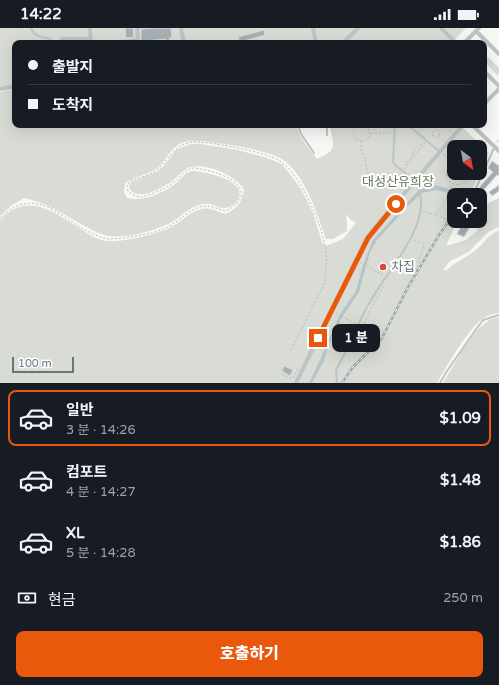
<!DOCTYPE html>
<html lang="ko">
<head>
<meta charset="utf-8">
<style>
  body { margin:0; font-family:"Varela Round","Noto Sans KR",sans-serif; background:#242831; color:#f1f3f6; height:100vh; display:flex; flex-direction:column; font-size:15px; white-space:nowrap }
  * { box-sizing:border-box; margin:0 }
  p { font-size:13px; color:#9ea1a6 }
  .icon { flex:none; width:22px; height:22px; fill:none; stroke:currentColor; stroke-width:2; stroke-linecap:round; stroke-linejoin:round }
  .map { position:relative; height:355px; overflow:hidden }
  .details { display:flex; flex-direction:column; background:#171b24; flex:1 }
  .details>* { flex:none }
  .top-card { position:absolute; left:12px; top:12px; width:475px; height:88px; border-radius:8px; box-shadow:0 4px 16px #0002; display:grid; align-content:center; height:88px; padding:0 16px; background:#171b24 }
  .needle { width:26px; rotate:148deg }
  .tools { position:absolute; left:447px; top:112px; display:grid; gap:8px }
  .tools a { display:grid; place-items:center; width:40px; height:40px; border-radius:8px; background:#171b24; box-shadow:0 4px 16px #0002; font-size:20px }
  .scale { position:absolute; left:12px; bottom:10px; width:62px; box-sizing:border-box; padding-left:4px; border:2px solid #64767e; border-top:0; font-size:11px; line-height:14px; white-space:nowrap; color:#64767e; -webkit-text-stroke:3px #fff; paint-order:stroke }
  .end { position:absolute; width:18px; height:18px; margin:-9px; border:5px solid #ea580c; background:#fff; box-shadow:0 0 0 2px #fff }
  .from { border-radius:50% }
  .bubble { position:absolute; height:28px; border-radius:8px; background:#171b24; box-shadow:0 4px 16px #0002; font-size:13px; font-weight:800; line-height:28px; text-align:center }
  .top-card b { display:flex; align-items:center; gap:14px; height:38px; font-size:15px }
  .top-card b+b { border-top:1px solid #363941 }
  .top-card i { width:10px; height:10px; background:#f1f3f6 }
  ul { padding:7px 0 0; list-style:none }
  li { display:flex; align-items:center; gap:12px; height:56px; margin:0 8px 6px; padding:0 8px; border:2px solid transparent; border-radius:8px }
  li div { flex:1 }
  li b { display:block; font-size:15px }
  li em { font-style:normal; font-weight:800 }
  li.selected { border-color:#ea580c }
  li>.icon { width:36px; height:36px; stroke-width:1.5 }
  .pay { display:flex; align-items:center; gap:10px; height:44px; padding:0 16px; font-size:15px }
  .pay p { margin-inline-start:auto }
  .primary-button { display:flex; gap:8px; margin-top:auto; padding:8px 16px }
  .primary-button a { flex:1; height:46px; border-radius:8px; background:#ea580c; color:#fff; font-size:16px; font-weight:800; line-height:46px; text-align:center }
  .status { display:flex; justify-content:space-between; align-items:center; height:28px; padding:0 20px; background:#171b24; direction:ltr }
  .status svg { height:11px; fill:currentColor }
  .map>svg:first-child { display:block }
  .green { fill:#d8dcd4 }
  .water { fill:#b6c4c7 }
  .building { fill:#a6b0b4; stroke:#d9d9d7 }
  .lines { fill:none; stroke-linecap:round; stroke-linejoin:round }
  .path { stroke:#b7bbbd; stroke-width:1; stroke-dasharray:2 2; stroke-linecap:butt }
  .lane { stroke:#bec4c6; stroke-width:2 }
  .street { stroke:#bec4c6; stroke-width:4 }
  .rail-casing { stroke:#a0a8ac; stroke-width:2.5 }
  .rail { stroke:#fff; stroke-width:1; stroke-dasharray:3; stroke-linecap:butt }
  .route { stroke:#ea580c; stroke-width:5 }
  .poi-dot { fill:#db4731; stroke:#fff; stroke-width:1.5 }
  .labels { text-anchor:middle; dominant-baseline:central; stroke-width:4; stroke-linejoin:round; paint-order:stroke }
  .park-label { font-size:13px; fill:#687762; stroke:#fff }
  .poi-label { font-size:13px; fill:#64767e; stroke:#fff; text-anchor:start }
</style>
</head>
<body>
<div class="status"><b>14:22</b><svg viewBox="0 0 49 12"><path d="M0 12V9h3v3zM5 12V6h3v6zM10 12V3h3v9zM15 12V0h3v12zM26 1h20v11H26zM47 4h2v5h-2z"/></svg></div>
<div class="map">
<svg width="499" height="355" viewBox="0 0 499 355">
  <rect width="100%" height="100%" fill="#f7f7f5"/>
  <!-- green -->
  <g class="green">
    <polygon points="0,0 466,0 451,15 15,15 15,57 0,59"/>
    <polygon points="488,29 499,40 499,45 497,47 484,33"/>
    <path d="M 15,60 L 15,97 L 253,97 L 262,99 L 296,97 L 301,110 L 317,131 C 339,121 333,119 330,97 L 460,97 L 489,125 L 480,144 L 480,119 L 454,119 L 454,145 L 480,145 L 471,163 L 473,163 L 472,167 L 454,167 L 454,193 L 457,193 L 446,218 L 466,212 L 477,203 L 483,182 L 487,176 L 499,170 L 499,199 L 488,204 L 469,224 L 450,233 L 443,242 L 447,242 C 455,234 464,231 473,224 C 482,218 488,207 499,202 L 499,285 C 493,285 487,288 482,291 C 468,301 446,339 437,355 L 0,355 L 0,192 C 29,163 53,184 81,201 C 88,206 96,211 105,213 C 119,215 161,206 173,198 C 182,193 191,183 202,181 C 209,179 218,184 225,186 C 238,180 242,175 244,161 C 235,147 207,135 190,139 C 183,141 177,150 171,154 C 161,160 134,176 129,158 L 131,154 L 156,144 L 163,139 L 176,122 L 190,116 L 200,116 L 238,122 L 267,130 L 282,136 L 301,161 L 313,185 L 322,214 L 326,218 L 343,211 L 356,195 L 351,192 L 346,186 L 347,197 L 347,203 L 333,211 L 326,211 C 317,185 307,152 285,133 C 274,124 239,118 224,116 C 211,115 194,110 181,115 C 171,120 166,132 158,139 C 149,147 135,148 125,155 L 124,164 L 127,170 C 142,174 162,166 175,156 C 181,152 186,142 194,143 C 206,145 227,148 236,158 C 246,167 234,181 223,180 C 220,180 217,178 214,177 C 193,171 183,190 166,197 C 154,202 137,207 125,208 C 120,208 114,209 109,208 C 98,206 89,200 79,195 C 61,184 44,174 24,170 L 12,177 L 0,188 L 0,64 Z"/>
    <polygon points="499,289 499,355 443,355 462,323 479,300 491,291"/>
  </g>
  <!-- water -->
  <polygon class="water" points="433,157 439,158 469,167 457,167 436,162 422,165 408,178 377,212 370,224 359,264 341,291 327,322 324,333 312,355 309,355 321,330 340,286 356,263 363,237 373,212 417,164 427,158"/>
  <!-- building -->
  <g class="building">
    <polygon points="125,0 133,0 134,9 126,10"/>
    <polygon points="153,0 171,0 172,10 169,10 170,15 166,15 166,11 141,13 141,1"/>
    <polygon points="264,2 265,7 240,14 238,9"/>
    <polygon points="492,133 499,138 499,148 497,147 479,167 477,167 476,166 478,161 493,144 488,140"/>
    <polygon points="499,157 499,163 492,168 489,164"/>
    <polygon points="464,193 473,193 464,209 457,206"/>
    <polygon points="384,233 388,236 382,245 378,242"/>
    <polygon points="367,298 375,303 369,314 360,309 363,301 364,302"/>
    <polygon points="284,338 293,342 290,348 282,343"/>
  </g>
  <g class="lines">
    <!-- path -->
    <g class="path">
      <polyline points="360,97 354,101 353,105 356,112 363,113 367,111 370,107 368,100 363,97"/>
      <polyline points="443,97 451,103"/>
      <circle cx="436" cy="106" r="3.5"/>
      <polyline points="371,105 391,105"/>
      <polyline points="439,109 443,113"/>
      <polyline points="456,112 462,119"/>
      <path d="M 361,113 C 360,122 364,128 366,135 C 368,145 367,148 374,156 C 386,162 393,154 401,145"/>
      <polyline points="497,114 499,111"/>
      <polyline points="414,126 412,125 420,115 422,117"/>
      <polyline points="443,126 454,135"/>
      <path d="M 454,132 C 452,134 449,137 448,140 C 441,152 457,166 471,148 L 466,145"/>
      <polyline points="406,137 405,136 413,127"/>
      <polyline points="404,141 425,114"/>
      <polyline points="423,183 435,187 444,176 452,156"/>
      <polyline points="436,187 446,191"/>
      <path d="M 0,190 C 35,157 57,187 89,204 C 95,207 102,210 109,211 C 120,211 153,206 163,201 C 178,196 189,179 206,178 C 213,178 220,182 226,183 C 261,164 228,146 205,142 C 201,141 197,140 193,140 C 184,142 180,150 173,155 C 167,160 146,169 139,169 C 135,168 132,166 128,163 L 127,158 L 130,153 C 138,150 148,148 155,143 C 169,133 174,116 192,114 C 209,113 266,124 280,133 C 302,148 323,199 326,224 C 327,232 326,243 325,251 C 325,257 321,263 318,268 C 310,286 300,304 291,322"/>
      <polyline points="446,195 444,194 449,187 451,188"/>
      <polyline points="446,195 450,188"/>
      <polyline points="447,196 452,189"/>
      <polyline points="414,212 424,217 415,246"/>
      <polyline points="360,234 384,248"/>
      <polyline points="399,236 418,247"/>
      <polyline points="336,285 356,296"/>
      <polyline points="356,308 358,308 375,273 384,258"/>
      <polyline points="282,346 290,350 293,350 298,341"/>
    </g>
    <!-- lane -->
    <g class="lane">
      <path d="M 31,0 C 34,9 43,9 51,11"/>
      <polyline points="298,97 301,106 314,125"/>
      <polyline points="327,97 327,107"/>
      <polyline points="408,97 440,124"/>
      <polyline points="473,167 494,120"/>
      <polyline points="458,199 461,193"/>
      <path d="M 337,355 L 336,342 C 350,318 358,292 373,269 C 388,243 424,203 421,172 C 419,153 409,148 395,137 L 393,133 L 395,97"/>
      <polyline points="440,355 447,343 477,300 483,292 499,287"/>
    </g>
    <!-- street -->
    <g class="street">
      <polyline points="90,0 91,15"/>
      <polyline points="181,0 184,15"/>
      <polyline points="313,0 316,15"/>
      <polyline points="441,0 456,15"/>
      <polyline points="476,3 499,26"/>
      <polyline points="62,11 90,11"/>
      <polyline points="115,15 138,12 137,0"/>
      <polyline points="343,15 358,0"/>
      <polyline points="464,15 479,0"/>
      <polyline points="484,43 499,58"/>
      <polyline points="0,61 15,58"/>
      <polyline points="484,76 499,61"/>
      <polyline points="472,97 499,123"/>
      <polyline points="296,355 367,210 377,197 463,97"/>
    </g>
    <!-- rail casing -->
    <g class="rail-casing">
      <polyline id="rail" points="342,355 353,339 382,310 408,259 439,207 454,186"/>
    </g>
    <!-- rail -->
    <use href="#rail" class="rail"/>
  </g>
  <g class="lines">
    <!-- route -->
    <polyline class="route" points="318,310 368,210 396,176"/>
  </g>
  <!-- markers -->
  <circle class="poi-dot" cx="383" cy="239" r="4"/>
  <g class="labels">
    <!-- park labels -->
    <g class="park-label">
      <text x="398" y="154">대성산유희장</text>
    </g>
    <!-- poi labels -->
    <g class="poi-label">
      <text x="391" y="239">차집</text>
    </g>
  </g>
</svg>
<div class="tools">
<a><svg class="needle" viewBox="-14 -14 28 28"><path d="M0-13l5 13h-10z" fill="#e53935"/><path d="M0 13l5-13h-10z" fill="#9ea1a6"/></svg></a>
<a><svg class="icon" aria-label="locate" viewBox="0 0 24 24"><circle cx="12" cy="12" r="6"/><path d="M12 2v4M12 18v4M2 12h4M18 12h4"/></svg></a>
</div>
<div class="scale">100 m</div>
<i class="end from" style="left:396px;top:176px"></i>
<i class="end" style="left:318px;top:310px"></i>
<div class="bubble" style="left:332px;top:296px;width:48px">1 분</div>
<div class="top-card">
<b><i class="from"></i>출발지</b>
<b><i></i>도착지</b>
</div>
</div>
<section class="details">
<ul>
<li class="selected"><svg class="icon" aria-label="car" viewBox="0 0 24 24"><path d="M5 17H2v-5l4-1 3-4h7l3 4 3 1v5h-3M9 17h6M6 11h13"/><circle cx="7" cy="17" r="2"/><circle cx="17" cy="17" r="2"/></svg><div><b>일반</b><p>3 분 · 14:26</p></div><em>$1.09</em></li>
<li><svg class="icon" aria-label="car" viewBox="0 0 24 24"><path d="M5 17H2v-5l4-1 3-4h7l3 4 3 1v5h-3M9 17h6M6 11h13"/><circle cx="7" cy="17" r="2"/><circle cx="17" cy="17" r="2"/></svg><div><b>컴포트</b><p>4 분 · 14:27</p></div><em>$1.48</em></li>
<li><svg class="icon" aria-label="car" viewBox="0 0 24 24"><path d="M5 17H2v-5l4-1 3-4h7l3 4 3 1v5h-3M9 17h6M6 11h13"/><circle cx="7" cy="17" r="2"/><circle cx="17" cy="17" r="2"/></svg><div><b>XL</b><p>5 분 · 14:28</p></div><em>$1.86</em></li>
</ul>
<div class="pay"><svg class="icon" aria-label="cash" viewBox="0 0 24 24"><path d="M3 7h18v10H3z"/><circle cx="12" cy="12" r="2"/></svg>현금<p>250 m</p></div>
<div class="primary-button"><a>호출하기</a></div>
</section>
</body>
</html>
